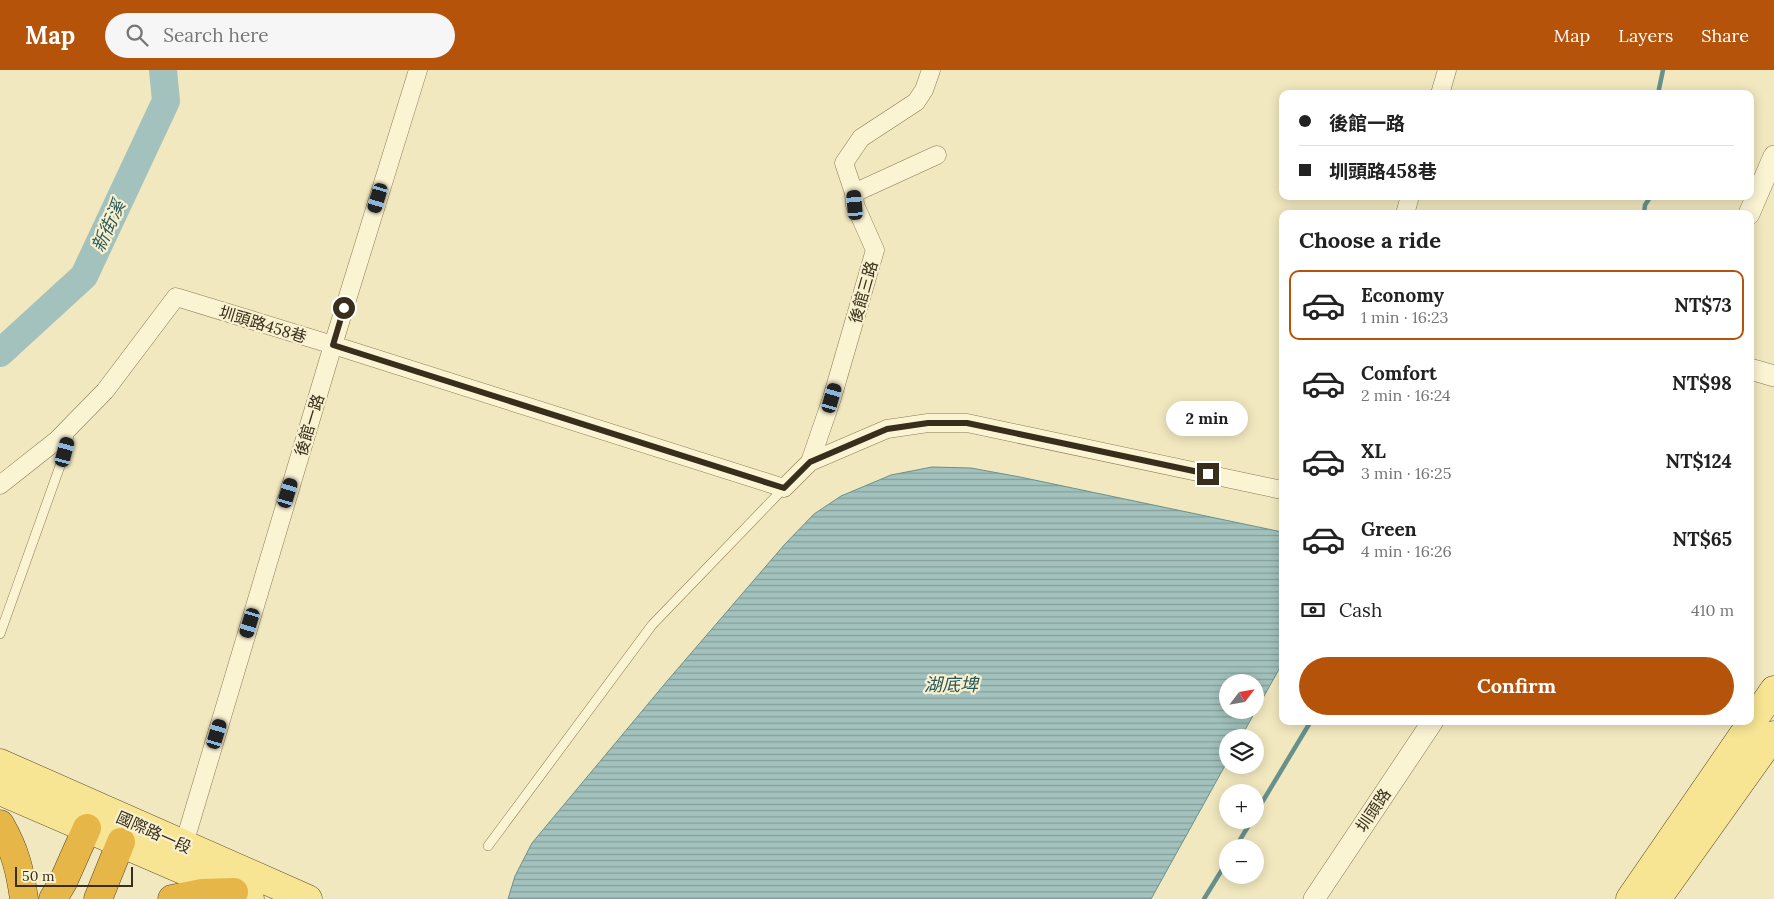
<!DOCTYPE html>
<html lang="en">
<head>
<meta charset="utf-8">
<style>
  body { margin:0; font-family:Lora,"Noto Sans TC",serif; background:#f6f6f6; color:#222; height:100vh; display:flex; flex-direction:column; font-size:19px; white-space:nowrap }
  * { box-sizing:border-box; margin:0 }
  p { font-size:16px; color:#767676 }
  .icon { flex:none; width:28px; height:28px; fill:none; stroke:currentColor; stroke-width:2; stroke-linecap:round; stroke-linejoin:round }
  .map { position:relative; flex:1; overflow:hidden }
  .sheet { position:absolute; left:1279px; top:140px; width:475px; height:515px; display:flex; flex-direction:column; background:#fff; border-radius:10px; box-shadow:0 2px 12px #0003 }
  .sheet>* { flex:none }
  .banner { position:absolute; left:1279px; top:20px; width:475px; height:110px; border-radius:10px; box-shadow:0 2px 12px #0003; display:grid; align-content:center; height:110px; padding:0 20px; background:#fff }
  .needle { width:32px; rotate:59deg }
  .buttons { position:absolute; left:1219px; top:604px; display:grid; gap:10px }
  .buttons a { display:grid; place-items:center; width:45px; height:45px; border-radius:50%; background:#fff; box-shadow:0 2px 12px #0003; font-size:25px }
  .scale { position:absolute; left:15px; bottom:12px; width:118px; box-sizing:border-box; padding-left:5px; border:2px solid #392e1c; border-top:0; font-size:14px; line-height:18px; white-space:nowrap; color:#392e1c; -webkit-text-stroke:4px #f8f1cf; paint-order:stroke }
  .end { position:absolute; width:22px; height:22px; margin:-11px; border:6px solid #392e1c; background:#fff; box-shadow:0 0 0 2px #fff }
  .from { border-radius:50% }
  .bubble { position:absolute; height:35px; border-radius:18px; background:#fff; box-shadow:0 2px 12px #0003; font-size:16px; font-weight:800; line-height:35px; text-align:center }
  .car { position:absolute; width:15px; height:30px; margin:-15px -8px; border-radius:6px; box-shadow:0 0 4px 1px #0007; background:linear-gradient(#222 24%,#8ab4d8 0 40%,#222 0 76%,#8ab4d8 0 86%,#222 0) }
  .banner b { display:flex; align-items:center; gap:18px; height:48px; font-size:19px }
  .banner b+b { border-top:1px solid #e0e0e0 }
  .banner i { width:12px; height:12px; background:#222 }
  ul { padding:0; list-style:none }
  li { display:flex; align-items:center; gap:15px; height:70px; margin:0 10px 8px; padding:0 10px; border:2px solid transparent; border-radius:10px }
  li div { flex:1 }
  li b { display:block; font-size:19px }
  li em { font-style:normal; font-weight:800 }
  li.on { border-color:#b45309 }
  li>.icon { width:45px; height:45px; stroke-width:1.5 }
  h2 { padding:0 20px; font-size:22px; line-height:60px }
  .pay { display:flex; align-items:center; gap:12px; height:55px; padding:0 20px; font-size:19px }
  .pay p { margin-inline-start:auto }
  .primary-button { display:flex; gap:10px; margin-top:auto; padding:10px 20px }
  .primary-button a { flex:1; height:58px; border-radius:30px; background:#b45309; color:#fff; font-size:20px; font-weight:800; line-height:58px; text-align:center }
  header { display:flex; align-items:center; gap:30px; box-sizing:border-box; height:70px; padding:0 25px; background:#b45309; color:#fff }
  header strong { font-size:24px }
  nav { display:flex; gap:28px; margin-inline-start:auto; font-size:18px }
  .search { width:350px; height:45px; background:#f6f6f6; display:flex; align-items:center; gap:12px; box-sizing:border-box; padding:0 18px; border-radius:28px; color:#767676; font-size:19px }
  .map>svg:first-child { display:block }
  .water { fill:url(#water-rules); stroke:#69918c; fill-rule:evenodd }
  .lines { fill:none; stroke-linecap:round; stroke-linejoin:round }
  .stream { stroke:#69918c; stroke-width:4.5 }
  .river { stroke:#a3c2bd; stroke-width:28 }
  .service-casing { stroke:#8b7956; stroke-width:10 }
  .minor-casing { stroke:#8b7956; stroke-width:19 }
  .tertiary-casing { stroke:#8b7956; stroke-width:22 }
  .primary-casing { stroke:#58462b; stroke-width:29 }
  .motorway-casing { stroke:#58462b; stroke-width:29 }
  .service { stroke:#fbf4d3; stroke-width:9 }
  .minor { stroke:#fbf4d3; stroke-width:18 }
  .tertiary { stroke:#fbf4d3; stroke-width:21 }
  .primary { stroke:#f7e594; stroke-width:28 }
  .motorway { stroke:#e7b649; stroke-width:28 }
  .route { stroke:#392e1c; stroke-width:6 }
  .labels { text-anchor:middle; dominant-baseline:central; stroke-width:4.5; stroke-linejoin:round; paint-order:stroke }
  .street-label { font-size:16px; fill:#392e1c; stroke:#f8f1cf }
  .water-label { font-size:18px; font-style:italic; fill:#2a575a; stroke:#f8f1cf }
</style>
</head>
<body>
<header>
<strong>Map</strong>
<div class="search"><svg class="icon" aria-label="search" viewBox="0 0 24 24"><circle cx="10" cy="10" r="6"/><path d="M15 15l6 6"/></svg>Search here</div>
<nav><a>Map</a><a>Layers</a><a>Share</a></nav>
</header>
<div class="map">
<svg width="1774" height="829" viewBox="0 0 1774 829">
  <defs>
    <pattern id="water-rules" width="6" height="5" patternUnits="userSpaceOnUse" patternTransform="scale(1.25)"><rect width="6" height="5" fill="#a3c2bd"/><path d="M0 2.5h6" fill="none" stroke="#869e99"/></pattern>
  </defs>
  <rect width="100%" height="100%" fill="#f1e8bf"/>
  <!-- water -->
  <path class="water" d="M 932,397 L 971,398 L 1020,407 L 1282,462 L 1282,594 L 1241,667 L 1228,668 L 1227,692 L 1151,829 L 508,829 L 515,806 L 532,773 L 668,610 L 785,474 L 814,444 L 841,426 L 891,405 ZM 1228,612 L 1255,612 L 1255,640 L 1228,640 Z"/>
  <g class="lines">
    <!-- stream -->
    <g class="stream">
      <polyline points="1659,24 1659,19 1663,0"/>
      <polyline points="1644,144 1645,135 1651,126"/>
      <polyline points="1255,744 1311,651"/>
      <polyline points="1235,778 1252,750"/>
      <polyline points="1204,829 1228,790"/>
    </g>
    <!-- river -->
    <polyline class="river" points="0,283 84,206 166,31 163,0"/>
    <!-- service casing -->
    <g class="service-casing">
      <g id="service">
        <polyline points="0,564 65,382 70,361"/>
        <polyline points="488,776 652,555 784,418"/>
      </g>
    </g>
    <!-- minor casing -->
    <g class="minor-casing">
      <g id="minor">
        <polyline points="1440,24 1447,0"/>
        <polyline points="854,123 937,85"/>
        <polyline points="1405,144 1410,126"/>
        <polyline points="810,392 832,328 875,180 855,135 854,123 844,93 861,68 916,32 924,20 931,0"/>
        <polyline points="0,415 57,370 105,321 176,227 333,275 784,418 810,392 887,359 928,353 967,353 1282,420"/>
        <polyline points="181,784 333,275 418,0"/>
      </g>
    </g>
    <!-- tertiary casing -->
    <g class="tertiary-casing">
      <g id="tertiary">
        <polyline points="1749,144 1774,86"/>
        <polyline points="1750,299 1774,306"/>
        <polyline points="1314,829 1433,651"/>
      </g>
    </g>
    <!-- primary casing -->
    <g class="primary-casing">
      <g id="primary">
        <polyline points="0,693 308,829"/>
        <polyline points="0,721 250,829"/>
        <polyline points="1630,829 1774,620"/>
        <polyline points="1657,829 1774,665"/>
      </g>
    </g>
    <!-- motorway casing -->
    <g class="motorway-casing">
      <g id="motorway">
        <path d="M 0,754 C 15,780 20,800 24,829"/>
        <polyline points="53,829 63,812 87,758"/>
        <polyline points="98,829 121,772"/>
        <polyline points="172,829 202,823 234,822"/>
      </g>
    </g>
    <!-- service -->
    <use href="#service" class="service"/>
    <!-- minor -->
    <use href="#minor" class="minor"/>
    <!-- tertiary -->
    <use href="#tertiary" class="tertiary"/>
    <!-- primary -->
    <use href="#primary" class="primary"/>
    <!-- motorway -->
    <use href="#motorway" class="motorway"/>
  </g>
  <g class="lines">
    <!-- route -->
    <polyline class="route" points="344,238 333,275 784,418 810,392 887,359 928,353 967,353 1208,404"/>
  </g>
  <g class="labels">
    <!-- street labels -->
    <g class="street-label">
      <text transform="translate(863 222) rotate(-74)">後館三路</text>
      <text transform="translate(263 254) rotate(17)">圳頭路458巷</text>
      <text transform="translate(309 355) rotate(-73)">後館一路</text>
      <text transform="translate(1373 740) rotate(-56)">圳頭路</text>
      <text transform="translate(154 762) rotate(24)">國際路一段</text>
    </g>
    <!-- water labels -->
    <g class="water-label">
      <text transform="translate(108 156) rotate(-65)">新街溪</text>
      <text x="951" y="614">湖底埤</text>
    </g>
  </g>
</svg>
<div class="buttons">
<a><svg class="needle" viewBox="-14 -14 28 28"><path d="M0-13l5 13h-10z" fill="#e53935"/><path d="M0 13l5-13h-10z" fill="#767676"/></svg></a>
<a><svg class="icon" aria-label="layers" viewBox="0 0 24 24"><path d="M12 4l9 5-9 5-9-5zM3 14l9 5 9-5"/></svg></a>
<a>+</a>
<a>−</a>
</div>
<div class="scale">50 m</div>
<i class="end from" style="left:344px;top:238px"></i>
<i class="end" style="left:1208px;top:404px"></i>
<div class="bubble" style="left:1166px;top:331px;width:82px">2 min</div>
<i class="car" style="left:378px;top:128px;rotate:197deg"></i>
<i class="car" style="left:855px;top:135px;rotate:355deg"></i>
<i class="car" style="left:832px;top:328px;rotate:16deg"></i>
<i class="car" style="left:65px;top:382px;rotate:15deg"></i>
<i class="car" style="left:288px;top:423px;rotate:17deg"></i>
<i class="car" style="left:250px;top:553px;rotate:197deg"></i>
<i class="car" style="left:217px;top:664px;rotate:17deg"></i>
<div class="banner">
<b><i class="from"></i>後館一路</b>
<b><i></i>圳頭路458巷</b>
</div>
<section class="sheet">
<h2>Choose a ride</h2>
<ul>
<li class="on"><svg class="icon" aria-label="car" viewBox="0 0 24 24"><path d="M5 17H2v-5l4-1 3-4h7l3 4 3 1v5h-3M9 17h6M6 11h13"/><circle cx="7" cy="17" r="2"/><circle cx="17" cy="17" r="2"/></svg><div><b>Economy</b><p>1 min · 16:23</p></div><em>NT$73</em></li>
<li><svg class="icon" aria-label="car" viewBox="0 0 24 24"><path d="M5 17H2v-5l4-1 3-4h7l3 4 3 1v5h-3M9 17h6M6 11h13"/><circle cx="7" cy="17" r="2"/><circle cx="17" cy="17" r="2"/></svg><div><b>Comfort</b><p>2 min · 16:24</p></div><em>NT$98</em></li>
<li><svg class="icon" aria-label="car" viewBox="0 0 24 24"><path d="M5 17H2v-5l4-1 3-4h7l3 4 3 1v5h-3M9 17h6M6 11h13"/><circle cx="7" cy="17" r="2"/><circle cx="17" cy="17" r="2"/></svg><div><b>XL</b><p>3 min · 16:25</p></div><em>NT$124</em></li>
<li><svg class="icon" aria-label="car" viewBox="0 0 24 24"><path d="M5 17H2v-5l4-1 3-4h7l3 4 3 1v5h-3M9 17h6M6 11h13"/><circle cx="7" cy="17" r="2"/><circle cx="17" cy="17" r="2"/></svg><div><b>Green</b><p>4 min · 16:26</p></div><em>NT$65</em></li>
</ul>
<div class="pay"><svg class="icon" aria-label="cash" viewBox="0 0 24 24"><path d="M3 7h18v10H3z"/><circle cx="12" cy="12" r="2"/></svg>Cash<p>410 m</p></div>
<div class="primary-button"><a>Confirm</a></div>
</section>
</div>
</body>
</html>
